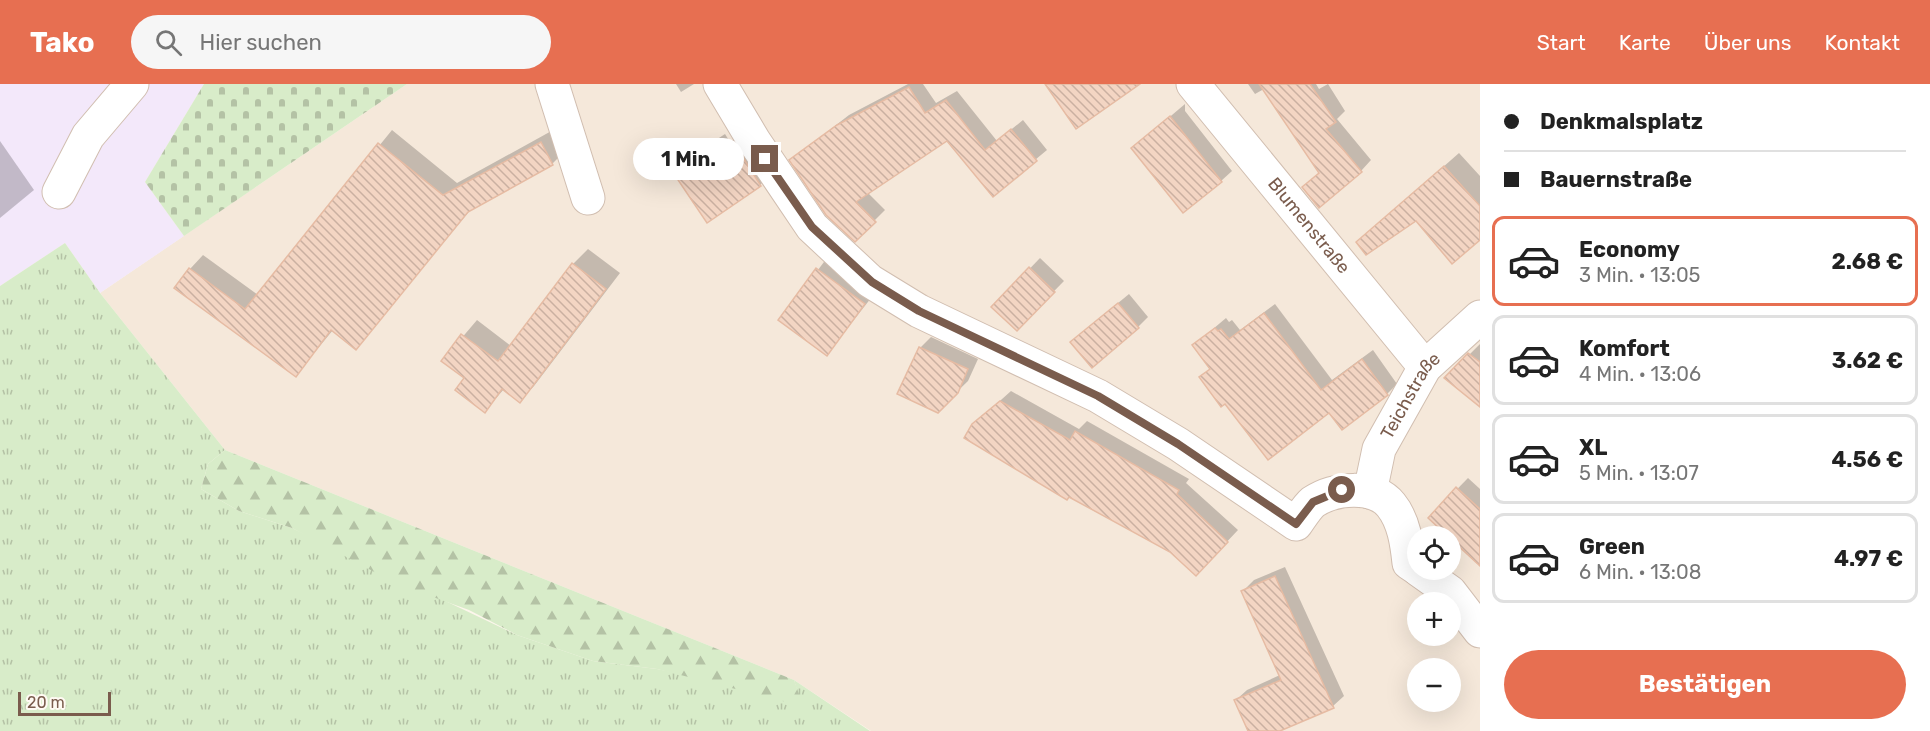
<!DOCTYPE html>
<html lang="de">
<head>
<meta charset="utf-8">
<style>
  body { margin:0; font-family:Rubik,sans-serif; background:#f6f6f6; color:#222; height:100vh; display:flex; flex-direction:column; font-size:22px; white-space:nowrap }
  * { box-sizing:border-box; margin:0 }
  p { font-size:20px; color:#767676 }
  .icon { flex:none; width:33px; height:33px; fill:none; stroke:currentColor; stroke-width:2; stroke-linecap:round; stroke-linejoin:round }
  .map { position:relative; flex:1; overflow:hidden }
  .sheet { display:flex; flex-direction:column; background:#fff; width:450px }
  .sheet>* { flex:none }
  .banner { display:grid; align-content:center; height:132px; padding:0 24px; background:#fff }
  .fabs { position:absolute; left:1407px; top:442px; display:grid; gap:12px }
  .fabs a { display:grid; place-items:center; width:54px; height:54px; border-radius:50%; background:#fff; box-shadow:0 6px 24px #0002; font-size:30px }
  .scale { position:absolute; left:18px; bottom:15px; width:93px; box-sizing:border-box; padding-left:6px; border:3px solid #7a5c4d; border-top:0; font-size:16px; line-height:21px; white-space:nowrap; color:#7a5c4d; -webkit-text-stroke:4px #fffaf3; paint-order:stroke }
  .end { position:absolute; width:27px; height:27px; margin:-14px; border:8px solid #7a5c4d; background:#fff; box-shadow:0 0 0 3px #fff }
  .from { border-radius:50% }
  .bubble { position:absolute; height:42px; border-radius:21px; background:#fff; box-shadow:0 6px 24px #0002; font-size:20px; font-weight:700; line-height:42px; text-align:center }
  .banner b { display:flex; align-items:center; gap:21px; height:57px; font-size:22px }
  .banner b+b { border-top:2px solid #e0e0e0 }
  .banner i { width:15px; height:15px; background:#222 }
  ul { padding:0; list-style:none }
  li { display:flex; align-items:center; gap:18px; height:90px; margin:0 12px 9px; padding:0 12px; border:3px solid #e0e0e0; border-radius:12px }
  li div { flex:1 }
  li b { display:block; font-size:22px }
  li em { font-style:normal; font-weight:700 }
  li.active { border-color:#e76f51 }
  li>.icon { width:54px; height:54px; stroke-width:1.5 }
  .cta { display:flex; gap:12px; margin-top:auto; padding:12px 24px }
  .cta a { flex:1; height:69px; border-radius:36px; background:#e76f51; color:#fff; font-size:24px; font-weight:700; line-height:69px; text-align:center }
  header { display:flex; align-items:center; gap:36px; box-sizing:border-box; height:84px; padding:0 30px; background:#e76f51; color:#fff }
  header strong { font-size:28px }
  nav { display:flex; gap:33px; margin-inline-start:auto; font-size:21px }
  .search { width:420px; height:54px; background:#f6f6f6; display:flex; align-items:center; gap:15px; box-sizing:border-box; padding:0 21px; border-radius:33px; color:#767676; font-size:22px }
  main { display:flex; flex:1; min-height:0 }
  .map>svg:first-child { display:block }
  .residential { fill:#f5e8da; fill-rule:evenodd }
  .education { fill:#f3e8fa }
  .grass { fill:url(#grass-tufts) }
  .forest { fill:url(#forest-firs) }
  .cemetery { fill:url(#cemetery-stones) }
  .shadow { fill:#0003 }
  .building { fill:url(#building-back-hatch); stroke:#e6bba3; stroke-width:1.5 }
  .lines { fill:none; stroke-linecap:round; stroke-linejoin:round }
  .minor-casing { stroke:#d1beb0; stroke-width:35 }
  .minor { stroke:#fff; stroke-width:33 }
  .route { stroke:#7a5c4d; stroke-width:8 }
  .labels { text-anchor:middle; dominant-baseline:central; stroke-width:4.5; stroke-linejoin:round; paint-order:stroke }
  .street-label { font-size:18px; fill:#7a5c4d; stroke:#fffaf3 }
</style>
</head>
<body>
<header>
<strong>Tako</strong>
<div class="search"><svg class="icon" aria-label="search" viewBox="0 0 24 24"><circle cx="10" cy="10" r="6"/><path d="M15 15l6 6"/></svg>Hier suchen</div>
<nav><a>Start</a><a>Karte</a><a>Über uns</a><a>Kontakt</a></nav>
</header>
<main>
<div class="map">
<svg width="1480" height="647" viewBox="0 0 1480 647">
  <defs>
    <pattern id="grass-tufts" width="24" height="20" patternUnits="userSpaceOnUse" patternTransform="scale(1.5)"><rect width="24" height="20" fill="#d8ecc9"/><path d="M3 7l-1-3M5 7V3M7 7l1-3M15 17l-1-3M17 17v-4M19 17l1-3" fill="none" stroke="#b4c2a5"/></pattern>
    <pattern id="forest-firs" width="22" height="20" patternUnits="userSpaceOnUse" patternTransform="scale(1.5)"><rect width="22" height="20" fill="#d8ecc9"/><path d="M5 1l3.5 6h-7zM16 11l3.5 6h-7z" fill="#b4c2a5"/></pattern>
    <pattern id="cemetery-stones" width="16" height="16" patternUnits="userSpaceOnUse" patternTransform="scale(1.5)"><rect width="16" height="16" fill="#d8ecc9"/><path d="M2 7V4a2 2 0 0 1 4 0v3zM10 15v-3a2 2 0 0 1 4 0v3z" fill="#b4c2a5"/></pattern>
    <pattern id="building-back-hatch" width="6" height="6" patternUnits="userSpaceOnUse" patternTransform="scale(1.5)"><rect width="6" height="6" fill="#f3d5c3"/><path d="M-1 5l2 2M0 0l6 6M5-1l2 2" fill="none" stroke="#cab0a1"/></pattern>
  </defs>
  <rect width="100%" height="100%" fill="#fdf6ec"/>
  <!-- residential -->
  <path class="residential" d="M 407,0 L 1480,0 L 1480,647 L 871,647 L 794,596 L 225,366 L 100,209 ZM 1418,453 L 1450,453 L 1450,486 L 1418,486 ZM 1418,519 L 1450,519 L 1450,552 L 1418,552 ZM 1418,585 L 1450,585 L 1450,618 L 1418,618 Z"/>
  <!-- education -->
  <polygon class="education" points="0,0 204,0 145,98 184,152 100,209 65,159 0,202"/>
  <!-- grass -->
  <polygon class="grass" points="65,159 100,209 225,366 208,380 201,405 239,427 292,444 517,551 593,577 657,585 799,613 794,596 870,647 0,647 0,202"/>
  <!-- forest -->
  <polygon class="forest" points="225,366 794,596 800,613 786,618 657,585 593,577 517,551 469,526 397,500 292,444 239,427 201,405 208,380"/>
  <!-- cemetery -->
  <polygon class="cemetery" points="204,0 407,0 184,152 145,98"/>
  <!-- shadow -->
  <g class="shadow">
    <polygon points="676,0 694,0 681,8"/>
    <polygon points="908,0 923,0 936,19 957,7 997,57 1023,36 1047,66 993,111 948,55 867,108 885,126 855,156 791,76 849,31"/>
    <polygon points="1248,0 1316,0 1319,5 1328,0 1345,27 1337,35 1371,76 1361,87 1304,103 1320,88 1264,5 1255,10"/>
    <polygon points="1185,20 1185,27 1232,87 1221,97 1133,64"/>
    <polygon points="555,45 566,66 552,80 472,124 356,264 333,246 296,291 190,185 203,171 258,211 392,46 457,99"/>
    <polygon points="744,49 771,90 761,100 707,137 674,87 684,77 725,50 730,58"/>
    <polygon points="0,57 34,106 0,134"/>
    <polygon points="1459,69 1480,92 1480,154 1453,178 1416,135 1358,158"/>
    <polygon points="588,165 620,189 534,302 520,317 504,305 485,327 466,294 443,276 477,236 511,262 573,180"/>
    <polygon points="827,174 875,209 827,270 780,236"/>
    <polygon points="1040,174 1064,197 1017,245 993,223"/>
    <polygon points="1129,210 1148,233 1138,243 1083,248"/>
    <polygon points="1275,220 1332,296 1373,266 1397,300 1387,310 1330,327 1225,318 1201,293 1211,284 1194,261 1226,234 1229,238 1232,236 1240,246"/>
    <polygon points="931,253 978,275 968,297 937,327 920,264"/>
    <polygon points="1480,260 1480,316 1477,319 1446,294"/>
    <polygon points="1011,307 1079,345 1087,337 1189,395 1186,399 1238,446 1206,480 1170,467 973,341"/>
    <polygon points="1468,394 1480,405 1480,464 1472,472 1430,433"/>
    <polygon points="1285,483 1344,612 1333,622 1276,647 1250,647 1236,616 1247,606 1280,591 1243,507 1254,496"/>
  </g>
  <!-- building -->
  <g class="building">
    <polygon points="1045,0 1140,0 1076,45"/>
    <polygon points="1259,0 1310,0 1336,38 1326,45 1362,88 1319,124 1302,103 1319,89"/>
    <polygon points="909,3 925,29 946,16 985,66 1011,45 1037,77 993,113 947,57 856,118 876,138 855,158 826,131 789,76 837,41"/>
    <polygon points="1170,32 1222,98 1183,129 1131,64"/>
    <polygon points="541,58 553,81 468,128 356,266 331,246 296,293 174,204 189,184 245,225 378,59 443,111"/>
    <polygon points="733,58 761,102 707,139 672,87 714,59 719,67"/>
    <polygon points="1444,82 1480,122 1480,156 1452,180 1416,137 1366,171 1356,158"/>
    <polygon points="572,179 606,205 520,319 502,305 485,329 455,306 464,294 441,277 461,250 498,277"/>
    <polygon points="1029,183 1055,208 1017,247 991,223"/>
    <polygon points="816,184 865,220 827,272 778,236"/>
    <polygon points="1118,219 1139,244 1092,284 1070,258"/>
    <polygon points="1264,229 1321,306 1362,275 1388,311 1342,346 1329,329 1268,376 1225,320 1221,323 1199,293 1210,285 1192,261 1215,244 1218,247 1221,245 1229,255"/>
    <polygon points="919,263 968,285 958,309 938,329 897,310"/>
    <polygon points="1468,269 1480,278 1480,323 1444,294"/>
    <polygon points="1000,317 1070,356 1075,347 1179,406 1177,410 1228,458 1196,492 1170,468 1069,413 1067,416 964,354 972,340"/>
    <polygon points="1456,403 1480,425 1480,482 1428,434"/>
    <polygon points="1275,492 1334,624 1280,647 1248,647 1234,616 1281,596 1241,507"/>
  </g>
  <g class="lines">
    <!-- minor casing -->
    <g class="minor-casing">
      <g id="minor">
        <polyline points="552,0 588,114"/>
        <path d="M 720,0 L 754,57 L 812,143 L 870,197 L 919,227 L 1098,312 L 1178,360 L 1296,440 C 1301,433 1307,423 1313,418 C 1334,404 1374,400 1391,421 C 1404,437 1407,460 1409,479 L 1418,485"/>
        <path id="s1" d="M 1193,0 L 1425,283"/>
        <polyline points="59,108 88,52 132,0"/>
        <path id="s2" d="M 1370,408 L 1379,365 L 1425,283 L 1480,233"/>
        <polyline points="1419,486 1450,508 1480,547"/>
      </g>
    </g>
    <!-- minor -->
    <use href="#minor" class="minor"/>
  </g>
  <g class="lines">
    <!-- route -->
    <polyline class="route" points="765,75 812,143 872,198 919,227 1098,312 1178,360 1296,440 1313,418 1342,406"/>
  </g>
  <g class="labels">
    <!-- street labels -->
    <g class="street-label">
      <text stroke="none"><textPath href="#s1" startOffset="183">Blumenstraße</textPath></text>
      <text stroke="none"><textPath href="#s2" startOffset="106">Teichstraße</textPath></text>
    </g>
  </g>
</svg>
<div class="fabs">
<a><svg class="icon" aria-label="locate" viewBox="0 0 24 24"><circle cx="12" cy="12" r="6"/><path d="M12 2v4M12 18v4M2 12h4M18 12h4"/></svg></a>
<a>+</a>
<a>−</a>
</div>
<div class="scale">20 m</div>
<i class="end from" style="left:1342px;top:406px"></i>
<i class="end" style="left:765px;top:75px"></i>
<div class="bubble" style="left:633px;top:54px;width:111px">1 Min.</div>
</div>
<section class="sheet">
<div class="banner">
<b><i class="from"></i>Denkmalsplatz</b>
<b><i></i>Bauernstraße</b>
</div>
<ul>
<li class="active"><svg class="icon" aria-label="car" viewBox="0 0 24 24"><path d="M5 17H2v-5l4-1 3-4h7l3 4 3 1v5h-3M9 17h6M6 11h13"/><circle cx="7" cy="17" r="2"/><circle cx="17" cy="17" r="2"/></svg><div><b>Economy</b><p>3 Min. · 13:05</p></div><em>2.68 €</em></li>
<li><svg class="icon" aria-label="car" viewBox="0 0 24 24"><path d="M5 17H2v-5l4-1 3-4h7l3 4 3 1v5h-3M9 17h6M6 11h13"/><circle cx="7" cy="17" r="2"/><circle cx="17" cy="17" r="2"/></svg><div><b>Komfort</b><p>4 Min. · 13:06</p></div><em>3.62 €</em></li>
<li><svg class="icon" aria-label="car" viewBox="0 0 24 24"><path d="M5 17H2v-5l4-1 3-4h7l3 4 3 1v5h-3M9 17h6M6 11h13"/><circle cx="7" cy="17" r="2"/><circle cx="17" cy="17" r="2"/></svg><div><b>XL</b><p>5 Min. · 13:07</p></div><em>4.56 €</em></li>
<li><svg class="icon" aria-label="car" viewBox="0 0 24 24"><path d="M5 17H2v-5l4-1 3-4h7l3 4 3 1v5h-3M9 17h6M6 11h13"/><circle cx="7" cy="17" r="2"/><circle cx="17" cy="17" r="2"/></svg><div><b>Green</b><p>6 Min. · 13:08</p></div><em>4.97 €</em></li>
</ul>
<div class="cta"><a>Bestätigen</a></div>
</section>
</main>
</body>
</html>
